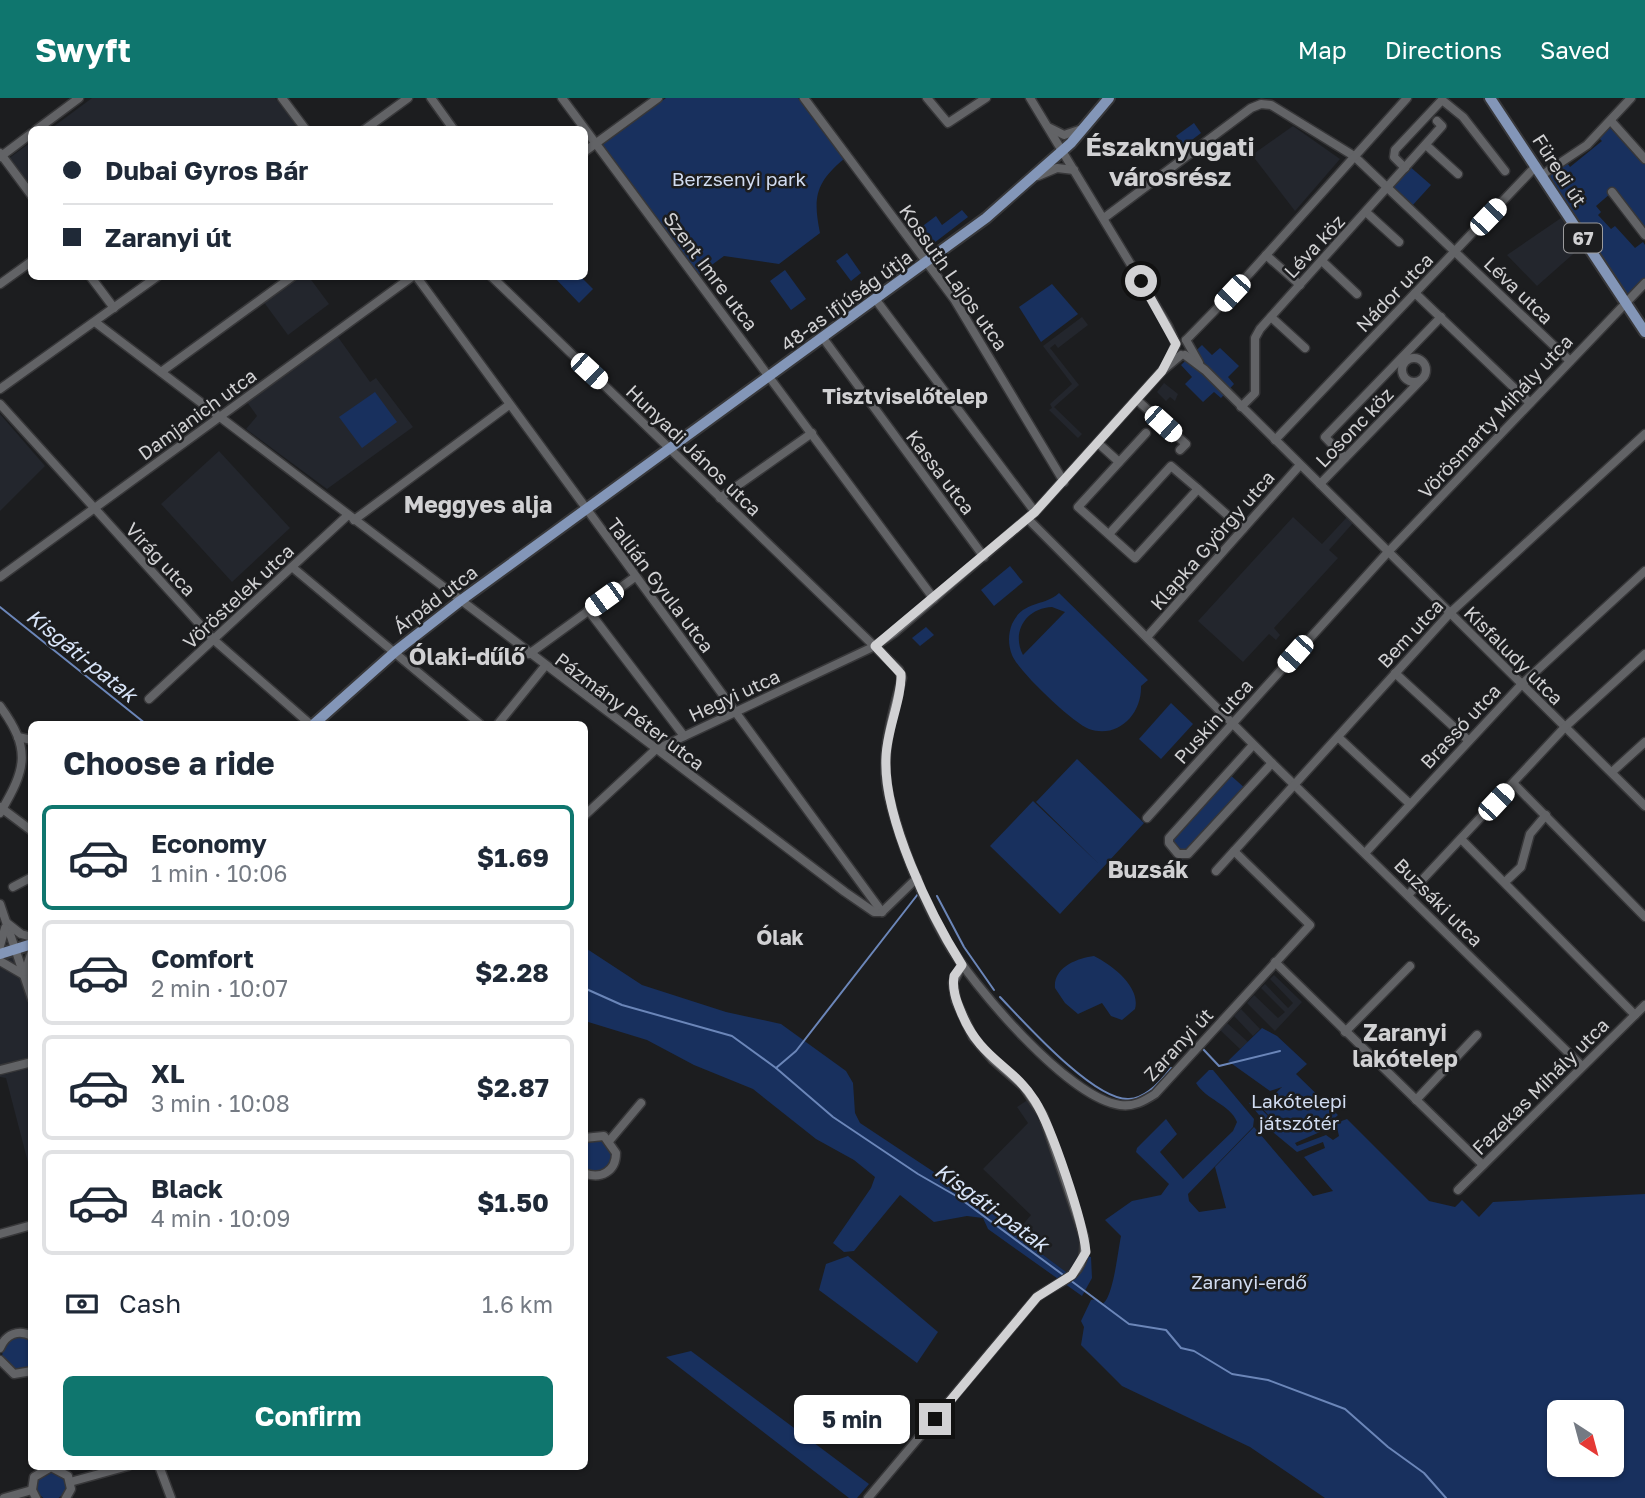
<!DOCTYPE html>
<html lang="en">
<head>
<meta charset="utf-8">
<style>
  body { margin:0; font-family:"Golos Text",sans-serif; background:#f6f6f7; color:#1f2937; height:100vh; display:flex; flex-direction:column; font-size:26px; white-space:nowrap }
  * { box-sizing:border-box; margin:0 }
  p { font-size:23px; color:#747a83 }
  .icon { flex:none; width:38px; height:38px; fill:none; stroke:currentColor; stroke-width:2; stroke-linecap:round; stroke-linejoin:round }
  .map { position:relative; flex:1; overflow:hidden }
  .drawer { position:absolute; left:28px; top:623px; width:560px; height:749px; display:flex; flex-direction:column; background:#fff; border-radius:10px; box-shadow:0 2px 5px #0004 }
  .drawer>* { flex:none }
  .hud { position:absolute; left:28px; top:28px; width:560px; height:154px; border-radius:10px; box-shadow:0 2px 5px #0004; display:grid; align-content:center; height:154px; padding:0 35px; background:#fff }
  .needle { width:46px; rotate:144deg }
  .buttons { position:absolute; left:1547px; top:1302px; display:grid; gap:14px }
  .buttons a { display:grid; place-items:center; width:77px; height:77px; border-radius:10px; background:#fff; box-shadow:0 2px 5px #0004; font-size:35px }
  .end { position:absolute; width:32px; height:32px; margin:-16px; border:9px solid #d1d1d3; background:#111; box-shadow:0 0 0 4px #111 }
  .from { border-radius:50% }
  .bubble { position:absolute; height:49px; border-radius:10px; background:#fff; box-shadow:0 2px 5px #0004; font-size:23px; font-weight:700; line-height:49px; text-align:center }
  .car { position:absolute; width:21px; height:42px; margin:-21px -10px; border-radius:9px; box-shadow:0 0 5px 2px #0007; background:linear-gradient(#fff 24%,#345 0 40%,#fff 0 76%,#345 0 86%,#fff 0) }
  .hud b { display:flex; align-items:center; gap:24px; height:66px; font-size:26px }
  .hud b+b { border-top:2px solid #e0e1e3 }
  .hud i { width:18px; height:18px; background:#1f2937 }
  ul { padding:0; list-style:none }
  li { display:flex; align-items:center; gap:21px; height:105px; margin:0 14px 10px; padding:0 21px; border:4px solid #e0e1e3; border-radius:10px }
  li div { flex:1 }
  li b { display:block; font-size:26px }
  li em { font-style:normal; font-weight:700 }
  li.selected { border-color:#0f766e }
  li>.icon { width:63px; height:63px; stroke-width:1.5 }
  h2 { padding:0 35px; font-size:32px; line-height:84px }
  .pay { display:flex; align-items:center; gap:18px; height:77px; padding:0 35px; font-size:26px }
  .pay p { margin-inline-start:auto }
  .button { display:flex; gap:14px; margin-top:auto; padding:14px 35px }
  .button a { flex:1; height:80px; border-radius:10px; background:#0f766e; color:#fff; font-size:28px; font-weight:700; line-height:80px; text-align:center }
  header { display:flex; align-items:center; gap:42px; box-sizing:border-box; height:98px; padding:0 35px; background:#0f766e; color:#fff }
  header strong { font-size:33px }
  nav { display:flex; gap:38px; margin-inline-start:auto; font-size:24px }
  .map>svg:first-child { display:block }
  .built { fill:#23262d }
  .green { fill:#18305e; fill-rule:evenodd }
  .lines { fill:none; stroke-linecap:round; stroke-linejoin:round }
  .stream { stroke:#6b86b9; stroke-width:2 }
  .minor-casing { stroke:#373739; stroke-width:11 }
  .major-casing { stroke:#373739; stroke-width:14 }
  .minor { stroke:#626366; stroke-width:8 }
  .major { stroke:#8396b8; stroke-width:10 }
  .route { stroke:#d1d1d3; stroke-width:9 }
  .labels { text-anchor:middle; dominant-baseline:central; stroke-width:5; stroke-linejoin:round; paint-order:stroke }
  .shield { fill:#1c1d1f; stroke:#9b9b9d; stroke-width:2 }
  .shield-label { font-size:18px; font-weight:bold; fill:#d1d1d3 }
  .street-label { font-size:19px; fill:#d1d1d3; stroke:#1c1d1f }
  .park-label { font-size:19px; fill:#d1dcf1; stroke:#1c1d1f }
  .neighbourhood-label { font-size:21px; font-weight:bold; fill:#d1d1d3; stroke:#1c1d1f }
  .water-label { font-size:21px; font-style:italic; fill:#d8e4f8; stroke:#1c1d1f }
  .quarter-label { font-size:23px; font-weight:bold; fill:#d1d1d3; stroke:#1c1d1f }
  .district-label { font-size:26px; font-weight:bold; fill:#d1d1d3; stroke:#1c1d1f }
</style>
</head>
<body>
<header>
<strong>Swyft</strong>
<nav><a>Map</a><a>Directions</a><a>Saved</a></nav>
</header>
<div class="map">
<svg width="1645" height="1400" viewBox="0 0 1645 1400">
  <rect width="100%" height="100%" fill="#1c1d1f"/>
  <!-- built -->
  <g class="built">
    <polygon points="92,0 275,0 300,31 49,32"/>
    <polygon points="1293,28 1340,61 1295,113 1252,57"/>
    <polygon points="31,44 31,94 8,61"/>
    <polygon points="1561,120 1580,150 1537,188 1507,157"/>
    <polygon points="296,179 309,179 329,206 288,237 263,203"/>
    <polygon points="1082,219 1088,227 1058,250 1055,246 1050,250 1079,287 1054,309 1082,336 1078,340 1049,312 1052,310 1050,306 1072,286 1043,248"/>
    <polygon points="338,239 370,284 376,280 413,329 327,391 246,331 257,318 247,304"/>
    <polygon points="1164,285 1178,296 1175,303 1170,299 1166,303 1157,294"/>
    <polygon points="0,316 45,368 0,413"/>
    <polygon points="219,353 290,430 232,484 161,406"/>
    <polygon points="1293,419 1322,446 1347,419 1353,425 1329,452 1338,460 1274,530 1280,537 1276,542 1269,536 1243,564 1198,523"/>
    <polygon points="16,853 31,901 31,1076 6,980 0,979 0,857"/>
    <polygon points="1274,877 1302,904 1275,933 1247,905 1254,897 1278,920 1285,914 1261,890 1265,886 1288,910 1293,905 1270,881"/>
    <polygon points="1241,911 1260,931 1253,938 1234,918"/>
    <polygon points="1227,925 1248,944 1240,951 1220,932"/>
    <polygon points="1029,1001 1043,1029 1080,1137 1079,1159 1068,1176 1015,1136 1031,1117 983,1071 1028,1025 1017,1009"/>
  </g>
  <!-- green -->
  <g class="green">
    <path d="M 666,0 L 798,0 L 844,61 C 815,85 813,100 820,135 L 779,166 L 724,158 L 698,177 L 601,47 Z"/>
    <polygon points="1611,23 1645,61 1645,137 1611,95 1596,108 1601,114 1598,117 1611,131 1615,128 1635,150 1643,144 1645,147 1645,185 1625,204 1542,77 1566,63 1570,69 1602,43 1597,38"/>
    <polygon points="1194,25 1201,35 1184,48 1176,38"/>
    <polygon points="1408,67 1431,87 1411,109 1389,88"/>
    <polygon points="962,112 968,119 934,145 925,144 916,133 936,118 942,127"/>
    <polygon points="847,155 861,175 851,183 836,163"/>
    <polygon points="785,172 806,201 791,212 770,183"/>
    <polygon points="557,179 581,179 593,191 579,205 555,180"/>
    <polygon points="1052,186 1078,216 1041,244 1019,209"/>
    <polygon points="1202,247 1212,257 1220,250 1239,268 1228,279 1234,286 1221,300 1214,294 1203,304 1185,286 1192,279 1181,267"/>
    <polygon points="375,294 397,324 362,350 339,319"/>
    <polygon points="1010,468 1023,484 994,508 981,492"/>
    <path d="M 1059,495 L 1148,582 L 1141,588 C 1142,616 1118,641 1089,631 C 1073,625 1018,573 1012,557 C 1008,547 1008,536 1012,526 C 1023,502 1044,509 1059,495 ZM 1052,509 L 1065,514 L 1023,557 C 1011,534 1026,510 1052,509 Z"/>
    <polygon points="926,529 934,537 920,548 912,540"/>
    <polygon points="1171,605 1193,626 1161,661 1139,641"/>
    <polygon points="1077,661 1144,725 1060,816 990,748 1033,703 1099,766 1036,704"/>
    <polygon points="1228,675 1247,692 1182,762 1165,745"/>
    <polygon points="584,849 642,887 726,914 781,926 846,973 853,985 855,1015 860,1025 943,1080 962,1086 991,1109 998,1120 1015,1136 1074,1180 1086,1158 1091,1159 1092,1180 1082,1198 988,1131 983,1120 967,1118 934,1124 900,1097 854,1153 844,1154 833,1145 871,1090 875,1079 854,1062 816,1041 753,991 694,967 647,942 585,923"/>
    <path d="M 1094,858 C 1112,867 1141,889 1135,911 L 1122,922 L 1111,918 L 1102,905 L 1078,916 L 1065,905 L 1055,890 C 1053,869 1078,860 1094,858 Z"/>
    <path d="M 1262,930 L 1277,938 L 1307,966 L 1296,976 L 1338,1017 L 1320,1034 L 1295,1045 L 1297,1048 L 1326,1037 L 1333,1042 L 1339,1038 L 1336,1025 L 1347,1021 L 1429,1103 L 1455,1109 L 1462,1102 L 1479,1119 L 1493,1104 L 1645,1096 L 1645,1400 L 1325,1400 L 1250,1349 L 1122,1288 L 1081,1247 L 1084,1229 L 1081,1223 L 1091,1202 L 1096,1201 L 1102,1206 C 1113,1202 1118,1152 1121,1138 L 1105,1122 L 1132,1103 L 1161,1097 L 1169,1086 L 1136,1054 L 1137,1050 L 1166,1021 L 1177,1036 L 1160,1054 L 1183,1081 L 1233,1033 L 1237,1024 C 1230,1006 1206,1002 1196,985 L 1209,972 L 1213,972 L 1254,1021 L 1253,1029 L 1188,1096 L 1189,1103 L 1199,1114 L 1226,1110 L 1215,1069 L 1254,1029 L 1313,1098 L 1333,1093 L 1304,1059 L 1325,1050 L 1323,1044 L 1297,1054 L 1274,1035 L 1249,1005 L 1254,1004 L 1285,1035 L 1261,1009 L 1282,989 L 1270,993 L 1228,963 ZM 1559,1314 L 1612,1314 L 1612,1367 L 1559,1367 Z"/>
    <path d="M 602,1041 L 611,1048 C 614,1067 605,1076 586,1072 L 585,1044 Z"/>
    <polygon points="848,1158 938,1234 917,1265 819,1192 826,1166"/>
    <path d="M 19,1237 L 31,1242 L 31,1269 L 16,1273 L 3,1264 C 0,1249 7,1242 19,1237 Z"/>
    <polygon points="691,1253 869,1386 857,1400 849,1400 666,1259"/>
    <circle cx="51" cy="1387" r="15"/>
  </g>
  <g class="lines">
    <!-- stream -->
    <g class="stream">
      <polyline points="0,509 146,626"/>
      <polyline points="937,798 964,849 994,892"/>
      <polyline points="584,890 622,907 732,938 776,970 833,1019 918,1076 958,1099 1066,1179"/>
      <path d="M 1000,899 C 1024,924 1094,1003 1129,1001 C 1146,1000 1162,982 1171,970"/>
      <polyline points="1203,951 1219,968 1280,953"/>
      <polyline points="776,970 796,953 918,796"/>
      <polyline points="1070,1182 1129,1226 1166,1232 1181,1250 1194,1253 1232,1276 1268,1282 1345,1311 1388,1349 1424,1375 1446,1400"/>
    </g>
    <!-- minor casing -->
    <g class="minor-casing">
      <g id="minor">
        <polyline points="282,0 306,32"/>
        <polyline points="431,0 454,32"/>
        <polyline points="562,0 934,501"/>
        <polyline points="804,0 954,201 1064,384"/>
        <polyline points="927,0 948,25 986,0"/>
        <polyline points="1030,0 1168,228 1176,246 1168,265"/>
        <polyline points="1611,23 1645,61"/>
        <polyline points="1050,30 1064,37 1079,32"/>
        <polyline points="36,32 79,0"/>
        <polyline points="364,32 408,0"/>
        <polyline points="1426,47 1458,76"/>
        <polyline points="584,54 658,0"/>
        <polyline points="0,55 32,98"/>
        <polyline points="0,59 32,35"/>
        <polyline points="1405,70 1394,59 1395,52 1442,2 1463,19 1505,73"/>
        <polyline points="1542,77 1587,47 1631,0"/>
        <polyline points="1038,78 1057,70 1074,72"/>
        <polyline points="1612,94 1645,137"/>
        <polyline points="1366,114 1399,144"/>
        <polyline points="1104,120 1251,10 1261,6 1271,7 1354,58 1570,263"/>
        <polyline points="1266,157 1300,187"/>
        <polyline points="1322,163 1357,196"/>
        <polyline points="90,178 114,210"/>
        <polyline points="416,178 882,814"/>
        <path d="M 491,178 L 899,572 L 902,580 C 892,619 879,658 889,699 C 900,745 923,802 946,842 C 972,887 1068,1000 1120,1007 C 1134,1009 1144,1003 1155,996 L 1310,827 L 1234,753"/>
        <polyline points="0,186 32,163"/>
        <polyline points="1415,195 1530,305"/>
        <polyline points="876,202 1035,414"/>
        <polyline points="1271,219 1305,250"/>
        <polyline points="95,224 845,794 874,814 882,814"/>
        <polyline points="823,240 984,459"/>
        <polyline points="1186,242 1232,195 1407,0"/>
        <polyline points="1186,242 1199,265"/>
        <polyline points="1185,257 1205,272 1645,708"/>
        <circle cx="1414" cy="272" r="12"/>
        <polyline points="161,274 293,178"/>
        <polyline points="0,291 158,178"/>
        <polyline points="1137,302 1186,346 1180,352"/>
        <polyline points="0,306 214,542 310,626"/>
        <polyline points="1241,309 1255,295 1255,240 1260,231 1442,28 1437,23"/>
        <polyline points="1146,335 1078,409 1135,460 1198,391 1243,431"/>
        <polyline points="1275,342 1536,68"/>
        <polyline points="1098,345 1119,364"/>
        <polyline points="1345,360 1325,339 1441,219"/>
        <polyline points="1320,386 1420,283"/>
        <polyline points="720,400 812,335"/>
        <polyline points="1028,421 1272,665 1581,967"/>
        <polyline points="354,422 509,307"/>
        <polyline points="1109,436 1171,368 1198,391"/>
        <polyline points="292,469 480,626"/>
        <polyline points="0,479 413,178"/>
        <polyline points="588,512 684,638"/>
        <polyline points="1147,539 1300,367"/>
        <polyline points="529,556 635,479"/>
        <polyline points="1395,575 1468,642"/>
        <polyline points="149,601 348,417"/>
        <path d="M 0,608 C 32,652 26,671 0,715"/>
        <polyline points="498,626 545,568"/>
        <polyline points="18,639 32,642"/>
        <polyline points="1338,639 1410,706"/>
        <polyline points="1253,647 1169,740 1169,745 1178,756 1188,756 1272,665"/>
        <polyline points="1612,674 1645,644"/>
        <polyline points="1514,686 1645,819"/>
        <polyline points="0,709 32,733"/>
        <polyline points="584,718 655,652 875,548 894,535 1035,414 1162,273 1181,257"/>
        <polyline points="1147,720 1388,454 1645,185"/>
        <polyline points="1461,741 1635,917"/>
        <polyline points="1366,754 1521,587 1645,473"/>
        <polyline points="1216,773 1450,515 1645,336"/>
        <polyline points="1505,784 1521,769 1530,736 1546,717"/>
        <polyline points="13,789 32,779"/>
        <polyline points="1409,796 1565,629 1645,556"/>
        <polyline points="0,806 32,901"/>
        <polyline points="882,814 917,780"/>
        <polyline points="7,825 21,836 32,839"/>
        <polyline points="0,848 5,830"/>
        <polyline points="0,863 24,877"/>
        <polyline points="1275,864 1483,1067"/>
        <polyline points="25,874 32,853"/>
        <polyline points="1345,934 1410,868"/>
        <polyline points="0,972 32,964"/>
        <polyline points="1416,1002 1477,937"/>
        <path d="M 584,1040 L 604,1038 L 616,1055 C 616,1073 601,1082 584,1075"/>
        <polyline points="610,1042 641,1005"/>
        <polyline points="1458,1092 1645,907"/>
        <polyline points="0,1136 32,1127"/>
        <path d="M 0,1250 C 6,1236 18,1231 32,1238"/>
        <polyline points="0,1262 14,1276 32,1273"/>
        <polyline points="159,1368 171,1400"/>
        <polyline points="70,1384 128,1368"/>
        <polyline points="4,1400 32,1392"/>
        <polyline points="36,1400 32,1392 34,1379 51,1369 68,1378 71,1391 66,1400"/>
        <path d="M 868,1400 L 1037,1199 C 1063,1180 1088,1179 1084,1139 L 1043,1017 L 1023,988 L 992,961 L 973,939 L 956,903 L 953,885 L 962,867"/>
      </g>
    </g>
    <!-- major casing -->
    <g class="major-casing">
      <g id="major">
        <polyline points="1490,0 1645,234"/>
        <polyline points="314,626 396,553 460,503 986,120 1071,45 1109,0"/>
        <polyline points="0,856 32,846"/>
      </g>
    </g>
    <!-- minor -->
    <use href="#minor" class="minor"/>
    <!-- major -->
    <use href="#major" class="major"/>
  </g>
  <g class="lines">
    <!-- route -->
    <path class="route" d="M 935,1321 L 1037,1199 L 1072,1177 L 1086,1154 C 1083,1123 1052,1030 1035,1003 C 1013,967 980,962 961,914 C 956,902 952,891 954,878 L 962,867 C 930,816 883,720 886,659 C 887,631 902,601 901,576 L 875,548 L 1035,414 L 1162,273 L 1176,246 L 1141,183"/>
  </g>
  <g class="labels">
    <!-- shield labels -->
    <rect class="shield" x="1564" y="125.5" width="38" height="29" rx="5"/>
    <g class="shield-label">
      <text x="1583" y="140">67</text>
    </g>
    <!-- street labels -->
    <g class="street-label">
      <text transform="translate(1560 72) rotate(57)">Füredi út</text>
      <text transform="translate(1314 148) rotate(-47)">Léva köz</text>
      <text transform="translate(711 173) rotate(53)">Szent Imre utca</text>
      <text transform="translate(954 179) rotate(55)">Kossuth Lajos utca</text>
      <text transform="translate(1519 192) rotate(44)">Léva utca</text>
      <text transform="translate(1394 194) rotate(-46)">Nádor utca</text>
      <text transform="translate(846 202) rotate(-36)">48-as ifjúság útja</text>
      <text transform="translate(197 316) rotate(-36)">Damjanich utca</text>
      <text transform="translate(1495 318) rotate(-47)">Vörösmarty Mihály utca</text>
      <text transform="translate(1354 329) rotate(-46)">Losonc köz</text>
      <text transform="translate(694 352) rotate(44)">Hunyadi János utca</text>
      <text transform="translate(941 374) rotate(53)">Kassa utca</text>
      <text transform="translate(1212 442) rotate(-49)">Klapka György utca</text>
      <text transform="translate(161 461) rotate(47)">Virág utca</text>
      <text transform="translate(661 487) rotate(53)">Tallián Gyula utca</text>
      <text transform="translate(238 498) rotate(-43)">Vöröstelek utca</text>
      <text transform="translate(435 501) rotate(-37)">Árpád utca</text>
      <text transform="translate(1410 535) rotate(-47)">Bem utca</text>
      <text transform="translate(1514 557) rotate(45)">Kisfaludy utca</text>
      <text transform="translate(734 597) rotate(-25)">Hegyi utca</text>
      <text transform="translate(630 613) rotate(37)">Pázmány Péter utca</text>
      <text transform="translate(1213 623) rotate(-48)">Puskin utca</text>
      <text transform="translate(1460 628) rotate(-47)">Brassó utca</text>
      <text transform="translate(1439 804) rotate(45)">Buzsáki utca</text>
      <text transform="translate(1178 946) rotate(-47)">Zaranyi út</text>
      <text transform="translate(1540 988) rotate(-45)">Fazekas Mihály utca</text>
    </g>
    <!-- park labels -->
    <g class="park-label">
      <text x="739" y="80">Berzsenyi park</text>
      <text x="1299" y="1002">Lakótelepi<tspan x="1299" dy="22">játszótér</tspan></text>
      <text x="1249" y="1183">Zaranyi-erdő</text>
    </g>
    <!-- neighbourhood labels -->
    <g class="neighbourhood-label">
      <text x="905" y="298">Tisztviselőtelep</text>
      <text x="780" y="839">Ólak</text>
    </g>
    <!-- water labels -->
    <g class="water-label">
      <text transform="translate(82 557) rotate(39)">Kisgáti-patak</text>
      <text transform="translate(992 1109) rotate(36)">Kisgáti-patak</text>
    </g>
    <!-- quarter labels -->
    <g class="quarter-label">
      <text x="478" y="406">Meggyes alja</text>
      <text x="467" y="558">Ólaki-dűlő</text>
      <text x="1148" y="771">Buzsák</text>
      <text x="1405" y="934">Zaranyi<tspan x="1405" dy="26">lakótelep</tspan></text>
    </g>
    <!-- district labels -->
    <g class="district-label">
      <text x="1170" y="48">Északnyugati<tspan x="1170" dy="30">városrész</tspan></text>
    </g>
  </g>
</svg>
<div class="buttons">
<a><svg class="needle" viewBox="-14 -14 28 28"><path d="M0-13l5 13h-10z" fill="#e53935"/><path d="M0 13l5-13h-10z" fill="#747a83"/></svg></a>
</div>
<i class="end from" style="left:1141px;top:183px"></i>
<i class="end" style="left:935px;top:1321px"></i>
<div class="bubble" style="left:794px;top:1297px;width:116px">5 min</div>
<i class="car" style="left:1488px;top:119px;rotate:44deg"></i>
<i class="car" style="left:1232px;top:195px;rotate:223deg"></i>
<i class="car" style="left:589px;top:273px;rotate:133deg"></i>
<i class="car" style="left:1163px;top:326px;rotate:132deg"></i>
<i class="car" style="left:604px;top:501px;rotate:234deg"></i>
<i class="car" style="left:1295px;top:556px;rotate:222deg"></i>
<i class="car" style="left:1496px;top:704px;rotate:43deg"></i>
<div class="hud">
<b><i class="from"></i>Dubai Gyros Bár</b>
<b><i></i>Zaranyi út</b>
</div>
<section class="drawer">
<h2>Choose a ride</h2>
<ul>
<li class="selected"><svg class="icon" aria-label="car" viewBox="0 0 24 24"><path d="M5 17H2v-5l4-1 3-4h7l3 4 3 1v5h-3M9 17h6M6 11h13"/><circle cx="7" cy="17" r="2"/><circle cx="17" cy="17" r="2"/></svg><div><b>Economy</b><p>1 min · 10:06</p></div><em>$1.69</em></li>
<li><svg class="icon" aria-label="car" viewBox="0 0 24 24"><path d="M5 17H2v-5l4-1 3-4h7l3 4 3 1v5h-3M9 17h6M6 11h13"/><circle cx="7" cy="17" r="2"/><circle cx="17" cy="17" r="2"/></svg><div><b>Comfort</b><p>2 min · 10:07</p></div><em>$2.28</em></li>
<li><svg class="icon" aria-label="car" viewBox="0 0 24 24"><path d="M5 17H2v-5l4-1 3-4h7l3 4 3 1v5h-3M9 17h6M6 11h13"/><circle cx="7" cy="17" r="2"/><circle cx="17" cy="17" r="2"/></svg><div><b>XL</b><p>3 min · 10:08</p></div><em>$2.87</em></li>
<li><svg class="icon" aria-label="car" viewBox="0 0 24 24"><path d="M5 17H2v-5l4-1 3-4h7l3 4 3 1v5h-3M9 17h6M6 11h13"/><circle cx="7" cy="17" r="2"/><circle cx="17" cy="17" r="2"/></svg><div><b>Black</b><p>4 min · 10:09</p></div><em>$1.50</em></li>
</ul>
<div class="pay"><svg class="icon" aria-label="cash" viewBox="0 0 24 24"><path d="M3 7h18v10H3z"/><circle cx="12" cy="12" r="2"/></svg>Cash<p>1.6 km</p></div>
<div class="button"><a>Confirm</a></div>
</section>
</div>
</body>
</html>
